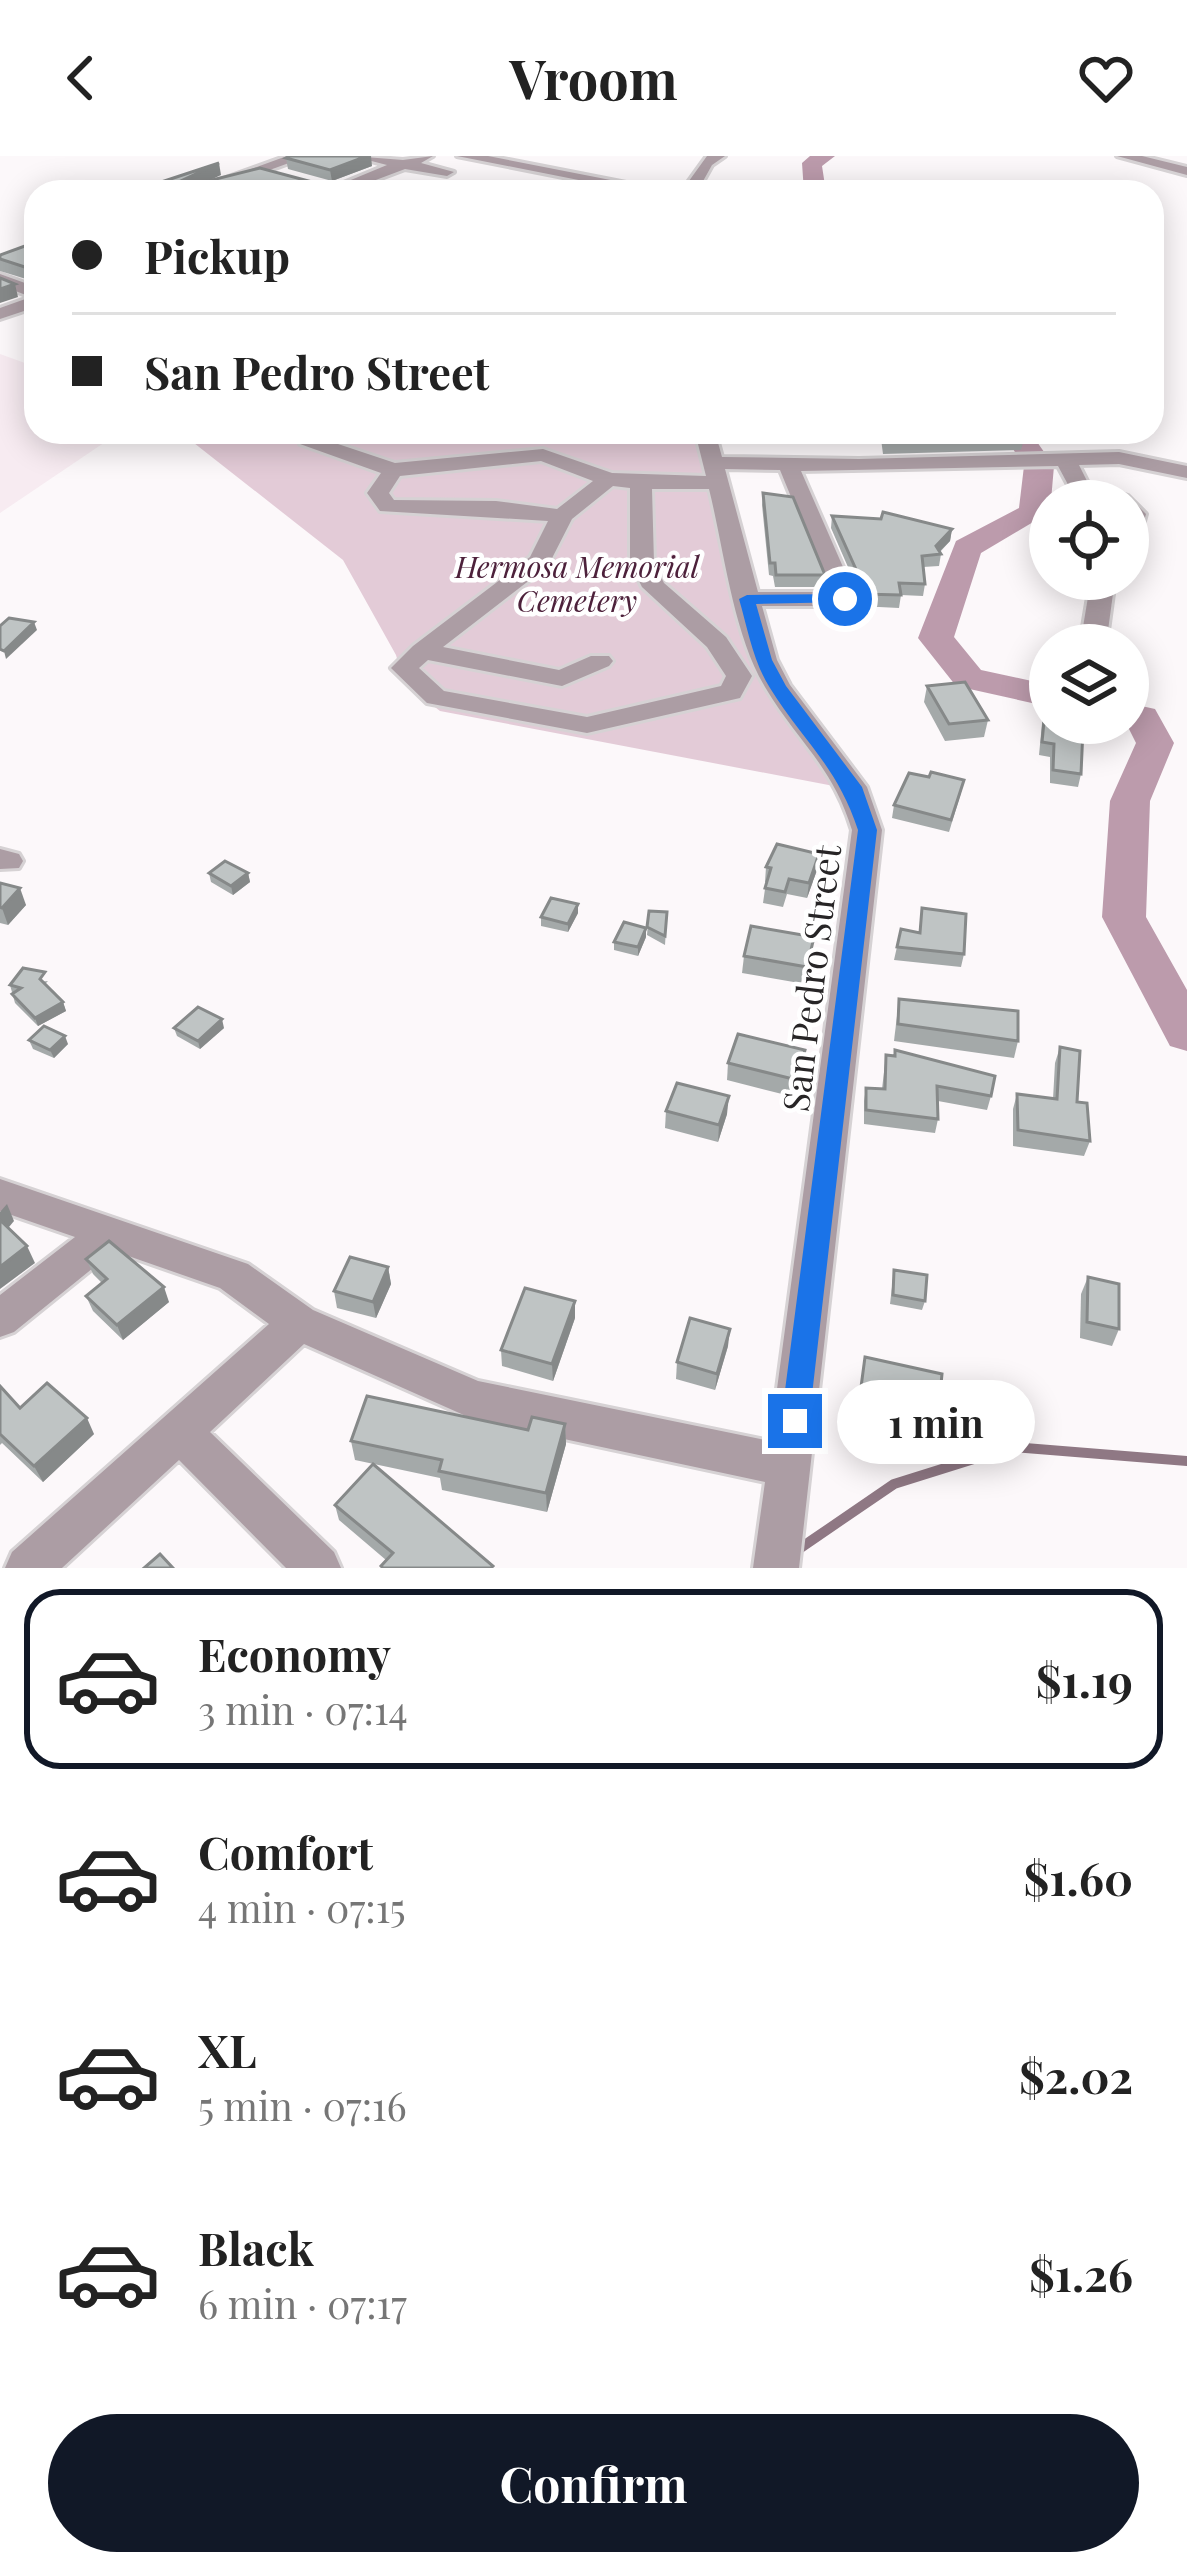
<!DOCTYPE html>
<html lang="en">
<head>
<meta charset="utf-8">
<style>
  body { margin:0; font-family:"Playfair Display",serif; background:#f2f2f2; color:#222; height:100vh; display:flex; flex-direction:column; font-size:45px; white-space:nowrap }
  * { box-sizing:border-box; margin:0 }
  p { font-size:39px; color:#767676 }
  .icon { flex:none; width:66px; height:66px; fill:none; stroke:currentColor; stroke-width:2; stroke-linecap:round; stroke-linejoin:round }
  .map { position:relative; height:1412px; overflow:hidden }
  .drawer { display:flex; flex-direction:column; background:#fff; flex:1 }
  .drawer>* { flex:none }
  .guide { position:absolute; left:24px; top:24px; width:1140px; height:264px; border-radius:36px; box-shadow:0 6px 30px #0003; display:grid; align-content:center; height:264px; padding:0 48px; background:#fff }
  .fabs { position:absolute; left:1029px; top:324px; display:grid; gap:24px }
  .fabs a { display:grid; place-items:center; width:120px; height:120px; border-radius:50%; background:#fff; box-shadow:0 6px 30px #0003; font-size:60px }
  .end { position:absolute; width:54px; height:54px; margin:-27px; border:15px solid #1a73e8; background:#fff; box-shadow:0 0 0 6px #fff }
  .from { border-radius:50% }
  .bubble { position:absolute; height:84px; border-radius:42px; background:#fff; box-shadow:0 6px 30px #0003; font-size:39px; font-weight:700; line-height:84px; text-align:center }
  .guide b { display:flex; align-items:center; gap:42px; height:114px; font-size:45px }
  .guide b+b { border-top:3px solid #e0e0e0 }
  .guide i { width:30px; height:30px; background:#222 }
  ul { padding:21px 0 0; list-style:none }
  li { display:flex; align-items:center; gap:36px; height:180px; margin:0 24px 18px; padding:0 24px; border:6px solid transparent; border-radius:36px }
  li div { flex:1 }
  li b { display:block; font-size:45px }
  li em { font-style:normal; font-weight:700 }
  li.current { border-color:#111827 }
  li>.icon { width:108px; height:108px; stroke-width:1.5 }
  .cta { display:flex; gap:24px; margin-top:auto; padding:24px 48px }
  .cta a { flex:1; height:138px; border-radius:72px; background:#111827; color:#fff; font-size:48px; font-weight:700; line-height:138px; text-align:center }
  header { display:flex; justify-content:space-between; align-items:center; height:156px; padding:0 48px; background:#fff; font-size:54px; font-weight:700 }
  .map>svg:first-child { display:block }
  .built { fill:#f7ebf1 }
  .green { fill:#e3cbd7 }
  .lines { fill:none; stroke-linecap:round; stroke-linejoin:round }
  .stream { stroke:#8f7884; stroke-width:10 }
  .river { fill:#bc9bac; fill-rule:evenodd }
  .minor-casing { stroke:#d6d2d4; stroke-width:6 }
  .minor { fill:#ac9da4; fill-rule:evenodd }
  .wall { fill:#a4a9a9 }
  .shaded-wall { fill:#868989 }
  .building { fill:#bfc4c4; stroke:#868989; stroke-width:3 }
  .route { fill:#1a73e8 }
  .labels { text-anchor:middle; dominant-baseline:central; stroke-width:9; stroke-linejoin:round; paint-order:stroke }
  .far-park-label { font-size:30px; font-style:italic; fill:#4d213b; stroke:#fff }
  .street-label { font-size:36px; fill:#272526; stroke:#fff }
</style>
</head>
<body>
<header><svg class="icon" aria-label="back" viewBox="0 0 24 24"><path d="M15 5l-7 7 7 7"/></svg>Vroom<svg class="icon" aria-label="heart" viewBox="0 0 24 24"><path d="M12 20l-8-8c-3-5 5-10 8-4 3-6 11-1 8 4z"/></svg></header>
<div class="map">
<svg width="1187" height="1412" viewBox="0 0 1187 1412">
  <rect width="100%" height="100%" fill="#fcf8fa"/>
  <!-- built -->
  <polygon class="built" points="0,198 36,211 36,276 120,276 0,357"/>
  <!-- green -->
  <polygon class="green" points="180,276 705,276 758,509 839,631 440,555 404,527 396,499 343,404"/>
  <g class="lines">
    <!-- stream -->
    <polyline class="stream" points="796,1395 894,1328 1012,1291 1187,1305"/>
    <!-- river -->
    <g class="river">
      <polygon points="810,0 835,0 822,10 826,36 804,36 802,7"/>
      <polygon points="1002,276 1030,276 1054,310 1050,356 981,397 954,481 981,514 1050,529 1050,551 956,530 918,482 956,385 1019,352 1024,310"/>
      <polygon points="1128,547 1155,553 1174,587 1150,645 1146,761 1187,834 1187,895 1170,890 1102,761 1110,645 1136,587 1127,569 1119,567 1128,567"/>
    </g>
    <!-- minor casing -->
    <g class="minor-casing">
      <g id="minor">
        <polygon points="287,0 308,0 210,36 187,36"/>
        <polygon points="352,0 403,4 433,0 421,7 454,16 447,20 405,13 344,36 322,36 387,9"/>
        <polygon points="457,0 488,0 672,36 639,36"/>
        <polygon points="707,0 725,0 712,9 697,36 681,36"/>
        <polygon points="1117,0 1142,0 1187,11 1187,19"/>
        <polygon points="0,118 36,131 36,151 0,163 0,152 31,141 0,129"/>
        <path d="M 296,276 L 316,276 L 317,281 L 395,307 L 543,293 L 612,317 L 706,320 L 695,276 L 715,276 L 722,301 L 859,303 L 1119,296 L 1187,310 L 1187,322 L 1119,308 L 1079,309 L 1088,327 L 1128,340 L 1146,358 L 1139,383 L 1128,390 L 1128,345 L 1099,345 L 1072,336 L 1058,310 L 801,315 L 857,443 L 845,450 L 762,450 L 777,504 L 790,529 L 867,631 L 882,674 L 799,1412 L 753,1412 L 765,1326 L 475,1264 L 304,1188 L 210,1276 L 334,1396 L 341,1412 L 286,1412 L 179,1304 L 62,1412 L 5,1412 L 12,1396 L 269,1168 L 220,1132 L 114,1095 L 14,1176 L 0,1181 L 0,1139 L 75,1081 L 0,1055 L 0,1023 L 248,1108 L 313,1154 L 478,1225 L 770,1285 L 852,674 C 832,609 797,585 765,531 C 733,478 724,393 709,333 L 652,333 L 654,407 L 664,427 L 726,481 L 752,520 L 740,542 L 587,577 L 427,547 L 391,512 L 413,490 L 530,401 L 548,365 L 380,355 L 367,337 L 381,317 L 300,288 ZM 541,305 L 593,325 L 557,353 L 496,345 L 394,344 L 389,337 L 400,320 ZM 725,313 L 780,314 L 830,436 L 758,436 ZM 613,330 L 630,332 L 630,407 L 642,431 L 707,491 L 726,520 L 721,530 L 587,561 L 444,535 L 419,512 L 428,504 L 562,530 L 609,510 L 613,505 L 609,500 L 591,500 L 559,514 L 443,491 L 548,410 L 572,363 Z"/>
        <polygon points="1091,423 1115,423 1106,489 1080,489"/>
        <polygon points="0,693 19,698 23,705 19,712 0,713"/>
      </g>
    </g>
    <!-- minor -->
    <use href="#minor" class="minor"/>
  </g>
  <!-- wall -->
  <g class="wall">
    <polygon points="286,2 372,10 332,25 288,13"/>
    <polygon points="36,86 36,126 0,115 0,99"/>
    <polygon points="862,276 1019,276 1024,283 1021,294 883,298 881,283 863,284"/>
    <polygon points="763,337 825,419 823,431 775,431 773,420 769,419 762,349"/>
    <polygon points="832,360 952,373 950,385 940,396 941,398 939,410 923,411 925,428 923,440 901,439 899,452 859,450 861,441 831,372"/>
    <polygon points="1048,524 1062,570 1081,618 1078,631 1050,627 1050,601 1039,599 1045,536"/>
    <polygon points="927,530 988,564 984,581 945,585 924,546"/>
    <polygon points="961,637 949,676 892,662 894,649"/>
    <polygon points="766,711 817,714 807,742 787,738 783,751 763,747 766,726 765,726"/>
    <polygon points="209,717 248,717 250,726 233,739 211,726"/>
    <polygon points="0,727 26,749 8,769 0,767"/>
    <polygon points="922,752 964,798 961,811 894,804 901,773 919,776"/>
    <polygon points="649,755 667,756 665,789 647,779"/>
    <polygon points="578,757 568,776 541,770 541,761"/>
    <polygon points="646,781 638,800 614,794 614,786"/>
    <polygon points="811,798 805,828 742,817 744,800"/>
    <polygon points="48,825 45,828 63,846 66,855 38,870 15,847 10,829"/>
    <polygon points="899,843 1018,885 1014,902 894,885"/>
    <polygon points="174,872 224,872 200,893 177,880"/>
    <polygon points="29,884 68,888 54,902 33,893"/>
    <polygon points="1060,891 1090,985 1084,1000 1013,990 1013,953 1017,938 1053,943 1055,907"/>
    <polygon points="805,894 803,912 794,941 727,924 728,907"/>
    <polygon points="886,899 991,940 987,954 938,945 938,963 935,977 864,968 864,945 866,932 882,933"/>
    <polygon points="666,955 727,958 718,986 665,972"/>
    <polygon points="86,1103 169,1146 123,1184 93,1155 86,1140 102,1127 93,1118"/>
    <polygon points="388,1111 391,1128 376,1162 337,1152 334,1135"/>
    <polygon points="894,1114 925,1145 922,1154 890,1148"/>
    <polygon points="1088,1121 1119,1173 1112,1190 1080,1182 1081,1138"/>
    <polygon points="575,1162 553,1225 502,1210 501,1194"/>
    <polygon points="728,1190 715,1234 676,1223 677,1206"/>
    <polygon points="865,1201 936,1279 931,1295 853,1277"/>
    <polygon points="0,1230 20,1252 94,1278 43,1326 2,1287 0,1289"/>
    <polygon points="565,1268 566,1288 547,1356 442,1334 440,1322 355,1304 351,1285 528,1274"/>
    <polygon points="335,1349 493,1412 381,1412 386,1404 339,1364"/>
  </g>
  <!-- shaded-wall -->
  <g class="shaded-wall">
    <polygon points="367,0 371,0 372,10 332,25 330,14"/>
    <polygon points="219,7 221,19 185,36 181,25"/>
    <polygon points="316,27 317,36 291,36"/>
    <polygon points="15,128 18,141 0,147 0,133"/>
    <polygon points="952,373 950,385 937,398 936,390"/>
    <polygon points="34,466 37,474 6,503 4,495"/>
    <polygon points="819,698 817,714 807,742 809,727"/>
    <polygon points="248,717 250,726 233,739 231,730"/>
    <polygon points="20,732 26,749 8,769 2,752"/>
    <polygon points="578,748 578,757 568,776 568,768"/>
    <polygon points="646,772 646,781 638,800 638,791"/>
    <polygon points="63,846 66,855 38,870 35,862"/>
    <polygon points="222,863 224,872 200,893 198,885"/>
    <polygon points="65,880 68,888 54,902 50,894"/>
    <polygon points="805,894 803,912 794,941 797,924"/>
    <polygon points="729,940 727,958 718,986 719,969"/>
    <polygon points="7,1048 14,1065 4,1077 0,1069 0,1056"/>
    <polygon points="27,1090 35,1107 0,1133 0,1111"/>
    <polygon points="388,1111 391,1128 376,1162 373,1146"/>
    <polygon points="164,1131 169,1146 123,1184 117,1169"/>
    <polygon points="575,1145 575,1162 553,1225 552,1208"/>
    <polygon points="730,1173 728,1190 715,1234 717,1218"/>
    <polygon points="87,1262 94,1278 43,1326 34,1310"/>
    <polygon points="565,1268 566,1288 547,1356 546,1337"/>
  </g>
  <!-- building -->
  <g class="building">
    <polygon points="290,0 367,0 330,14 286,2"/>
    <polygon points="219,7 181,25 196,28 260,12 316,27 291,36 131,36"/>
    <polygon points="36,86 36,122 34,114 0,103 0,99"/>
    <polygon points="0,122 15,128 0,133"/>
    <polygon points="883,276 1019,276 1024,283 885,286"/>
    <polygon points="763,337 793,341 825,419 776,419 775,407 770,407"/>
    <polygon points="883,356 952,373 936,390 941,398 922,400 925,428 899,427 901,439 861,438 863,429 832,360 881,363"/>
    <polygon points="9,462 34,466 4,495 0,493 0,470"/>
    <polygon points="1048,524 1050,524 1050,567 1062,567 1062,570 1083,573 1081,618 1053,614 1054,588 1042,586"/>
    <polygon points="965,526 988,564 949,568 927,530"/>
    <polygon points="931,616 964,624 951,664 894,649 909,617 929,621"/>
    <polygon points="777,688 819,698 809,727 789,723 785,736 765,732 771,712 766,711"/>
    <polygon points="225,705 248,717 231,730 209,717"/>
    <polygon points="0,727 20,732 2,752 0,751"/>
    <polygon points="551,742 578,748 568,768 541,761"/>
    <polygon points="922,752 966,758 964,798 897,791 901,773 920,777"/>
    <polygon points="649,755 667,756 665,780 647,771"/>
    <polygon points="624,766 646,772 638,791 614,786"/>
    <polygon points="751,770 814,781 807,811 744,800"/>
    <polygon points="23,812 45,816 40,823 63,846 35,862 12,838 21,832 10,829"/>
    <polygon points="899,843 1018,855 1018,885 898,868"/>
    <polygon points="198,851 222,863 198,885 174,872"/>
    <polygon points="44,870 65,880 50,894 29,884"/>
    <polygon points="738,878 805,894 797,924 728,907"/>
    <polygon points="1060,891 1080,895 1077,946 1087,947 1090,985 1018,974 1017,938 1057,943"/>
    <polygon points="895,894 995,920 991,940 937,930 938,963 866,954 866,932 885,933 886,899 895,900"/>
    <polygon points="677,927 729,940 719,969 666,955"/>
    <polygon points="0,1064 27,1090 0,1111"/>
    <polygon points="109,1085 164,1131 117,1169 86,1140 107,1123 86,1103"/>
    <polygon points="350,1101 388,1111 373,1146 334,1135"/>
    <polygon points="894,1114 927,1119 925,1145 893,1139"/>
    <polygon points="1088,1121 1119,1128 1119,1173 1087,1166"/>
    <polygon points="525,1132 575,1145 552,1208 501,1194"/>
    <polygon points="690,1162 730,1173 717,1218 677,1206"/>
    <polygon points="865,1201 942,1218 936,1279 857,1261"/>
    <polygon points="47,1227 87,1262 34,1310 0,1278 0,1230 20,1252"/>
    <polygon points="367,1240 528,1274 532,1261 565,1268 546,1337 439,1315 442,1304 351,1285"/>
    <polygon points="373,1308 493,1410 491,1412 383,1412 381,1410 393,1397 335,1349"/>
    <polygon points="160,1398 173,1412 144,1412"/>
  </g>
  <!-- route -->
  <path class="route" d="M 845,438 L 853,443 L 850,446 L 756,448 L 772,504 L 786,530 L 862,631 L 877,674 L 809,1265 L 805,1274 L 795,1278 L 785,1274 L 781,1265 L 858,674 C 837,610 803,585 770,532 C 753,505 748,474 739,443 L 747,439 Z"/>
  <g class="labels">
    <!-- far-park labels -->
    <g class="far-park-label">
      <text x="577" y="410">Hermosa Memorial<tspan x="577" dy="34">Cemetery</tspan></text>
    </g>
    <!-- street labels -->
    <g class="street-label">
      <text transform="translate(810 822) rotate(-83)">San Pedro Street</text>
    </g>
  </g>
</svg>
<div class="fabs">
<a><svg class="icon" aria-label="locate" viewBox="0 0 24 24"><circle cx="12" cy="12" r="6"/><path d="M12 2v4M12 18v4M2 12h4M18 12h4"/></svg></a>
<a><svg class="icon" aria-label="layers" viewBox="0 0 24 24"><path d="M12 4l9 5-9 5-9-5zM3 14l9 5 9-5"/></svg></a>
</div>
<i class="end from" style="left:845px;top:443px"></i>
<i class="end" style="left:795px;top:1265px"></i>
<div class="bubble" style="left:837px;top:1224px;width:198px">1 min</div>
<div class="guide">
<b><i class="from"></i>Pickup</b>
<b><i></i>San Pedro Street</b>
</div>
</div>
<section class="drawer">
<ul>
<li class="current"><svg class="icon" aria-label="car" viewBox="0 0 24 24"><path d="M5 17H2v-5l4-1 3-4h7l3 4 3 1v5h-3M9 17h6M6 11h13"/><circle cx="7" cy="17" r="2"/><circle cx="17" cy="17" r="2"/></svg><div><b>Economy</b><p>3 min · 07:14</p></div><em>$1.19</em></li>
<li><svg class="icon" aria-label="car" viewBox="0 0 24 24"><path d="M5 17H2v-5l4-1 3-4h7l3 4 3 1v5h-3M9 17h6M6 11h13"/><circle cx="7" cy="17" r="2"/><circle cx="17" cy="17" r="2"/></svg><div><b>Comfort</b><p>4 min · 07:15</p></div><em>$1.60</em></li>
<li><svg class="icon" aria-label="car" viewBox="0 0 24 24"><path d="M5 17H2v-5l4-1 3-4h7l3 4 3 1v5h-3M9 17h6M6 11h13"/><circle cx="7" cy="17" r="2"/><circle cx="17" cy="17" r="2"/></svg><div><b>XL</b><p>5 min · 07:16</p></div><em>$2.02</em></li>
<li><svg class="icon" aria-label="car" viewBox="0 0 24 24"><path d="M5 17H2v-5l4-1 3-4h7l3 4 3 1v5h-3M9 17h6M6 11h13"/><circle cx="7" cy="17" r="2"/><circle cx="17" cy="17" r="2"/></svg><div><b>Black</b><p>6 min · 07:17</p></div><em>$1.26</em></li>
</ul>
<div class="cta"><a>Confirm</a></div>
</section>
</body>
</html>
